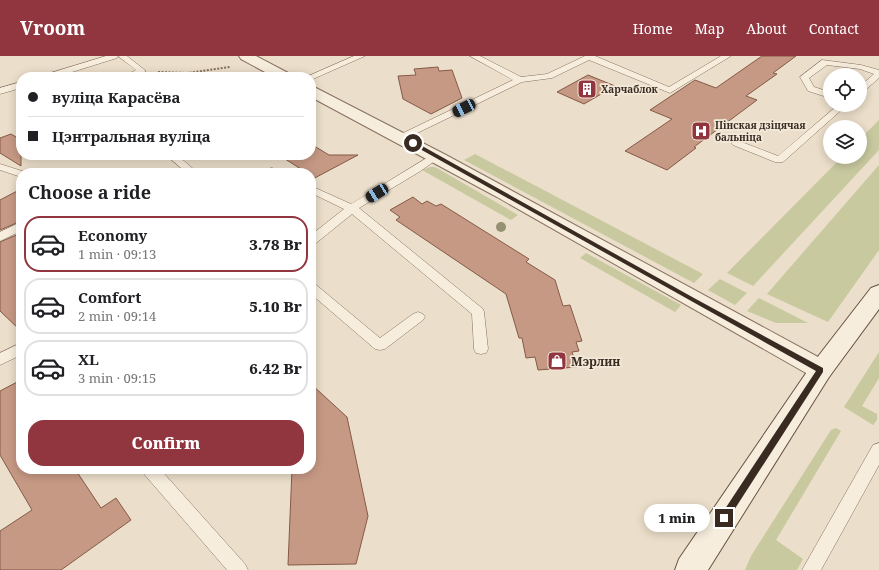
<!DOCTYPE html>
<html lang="en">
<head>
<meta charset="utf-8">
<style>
  body { margin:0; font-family:"Noto Serif",serif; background:#f2f2f2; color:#202124; height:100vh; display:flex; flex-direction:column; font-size:15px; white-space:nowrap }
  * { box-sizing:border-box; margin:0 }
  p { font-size:13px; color:#757577 }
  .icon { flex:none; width:22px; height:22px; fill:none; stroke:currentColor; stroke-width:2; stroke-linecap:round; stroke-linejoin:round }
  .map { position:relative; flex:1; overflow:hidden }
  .sheet { position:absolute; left:16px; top:112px; width:300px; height:306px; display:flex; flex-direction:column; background:#fff; border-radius:16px; box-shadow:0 2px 10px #0003 }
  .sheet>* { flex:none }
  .hud { position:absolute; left:16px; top:16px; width:300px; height:88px; border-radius:16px; box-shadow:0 2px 10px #0003; display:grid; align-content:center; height:88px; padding:0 12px; background:#fff }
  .buttons { position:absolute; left:823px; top:12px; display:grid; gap:8px }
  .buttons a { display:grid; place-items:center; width:44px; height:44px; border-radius:50%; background:#fff; box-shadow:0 2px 10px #0003; font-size:20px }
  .end { position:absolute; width:18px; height:18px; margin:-9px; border:5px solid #392b22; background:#fff; box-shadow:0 0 0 2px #fff }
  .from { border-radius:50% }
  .bubble { position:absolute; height:28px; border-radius:14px; background:#fff; box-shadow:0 2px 10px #0003; font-size:13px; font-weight:800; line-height:28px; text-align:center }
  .car { position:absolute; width:12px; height:24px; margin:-12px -6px; border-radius:5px; box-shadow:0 0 3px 1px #0007; background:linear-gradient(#222 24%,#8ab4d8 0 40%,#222 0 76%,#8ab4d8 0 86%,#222 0) }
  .hud b { display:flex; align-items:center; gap:14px; height:38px; font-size:15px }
  .hud b+b { border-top:1px solid #e0e0e0 }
  .hud i { width:10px; height:10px; background:#202124 }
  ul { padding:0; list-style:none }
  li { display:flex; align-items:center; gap:12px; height:56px; margin:0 8px 6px; padding:0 4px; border:2px solid #e0e0e0; border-radius:16px }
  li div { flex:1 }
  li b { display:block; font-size:15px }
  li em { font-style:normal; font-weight:800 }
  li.on { border-color:#91353f }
  li>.icon { width:36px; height:36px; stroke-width:1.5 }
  h2 { padding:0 12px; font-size:18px; line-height:48px }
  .primary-button { display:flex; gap:8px; margin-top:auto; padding:8px 12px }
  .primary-button a { flex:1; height:46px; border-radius:16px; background:#91353f; color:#fff; font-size:16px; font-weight:800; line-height:46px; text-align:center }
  header { display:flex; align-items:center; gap:24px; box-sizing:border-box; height:56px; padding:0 20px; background:#91353f; color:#fff }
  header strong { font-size:19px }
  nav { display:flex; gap:22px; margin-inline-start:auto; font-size:14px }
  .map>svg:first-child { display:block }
  .green { fill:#c8c99f }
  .building { fill:#c69984; stroke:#845a48 }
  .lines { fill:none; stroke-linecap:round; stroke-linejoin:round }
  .service-casing { stroke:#877160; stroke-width:1 }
  .tertiary-casing { stroke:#877160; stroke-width:2 }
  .secondary-casing { stroke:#695243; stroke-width:2 }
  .path { stroke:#877160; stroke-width:2; stroke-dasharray:2 1.5; stroke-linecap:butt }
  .service { fill:#f7eddd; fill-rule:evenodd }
  .tertiary { fill:#f7eddd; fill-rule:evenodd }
  .secondary { fill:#f7eddd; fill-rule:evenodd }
  .tree { fill:#949272 }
  .route { fill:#392b22 }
  .labels { text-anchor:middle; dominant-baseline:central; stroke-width:3.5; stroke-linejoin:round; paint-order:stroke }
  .far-poi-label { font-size:10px; font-weight:bold; fill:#392b22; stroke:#f3e9d9; text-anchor:start }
  .poi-label { font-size:12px; font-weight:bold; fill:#392b22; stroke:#f3e9d9; text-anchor:start }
</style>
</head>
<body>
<header>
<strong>Vroom</strong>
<nav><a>Home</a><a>Map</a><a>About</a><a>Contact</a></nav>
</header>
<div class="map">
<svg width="879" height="514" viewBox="0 0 879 514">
  <rect width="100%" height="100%" fill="#ebdeca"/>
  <!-- green -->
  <g class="green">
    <polygon points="879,64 879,94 753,230 727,217 842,101 860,101 860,83"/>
    <polygon points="475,98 703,218 694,227 464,104"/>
    <polygon points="879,109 879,194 828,266 767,238"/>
    <polygon points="430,111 435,111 518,159 511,164 422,114"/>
    <polygon points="586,197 681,249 675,256 580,202"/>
    <polygon points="720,223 747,237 735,249 708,234"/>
    <polygon points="759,242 808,267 776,267 747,255"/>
    <polygon points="879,296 879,322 862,350 877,358 877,364 873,369 844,351"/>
    <polygon points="836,372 841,375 776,484 803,503 797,514 745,514 751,500 831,374"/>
  </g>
  <!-- building -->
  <g class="building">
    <polygon points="762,0 796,0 773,17 777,18 746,40 757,44 694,91 696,92 667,114 625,95 672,63 650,54 695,24 716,32"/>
    <polygon points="438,11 439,15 452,14 462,42 431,58 403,43 398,20 416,19 414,13"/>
    <polygon points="588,19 615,30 584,48 557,36"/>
    <polygon points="11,78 21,84 21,110 0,97 0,82"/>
    <polygon points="311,88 329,99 358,99 311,124 311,117 307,117 279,99 311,99"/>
    <polygon points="21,133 21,165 0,174 0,144"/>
    <polygon points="413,141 422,148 427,145 436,150 441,148 529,203 526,206 555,224 563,250 570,249 582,285 576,286 579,295 572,296 577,311 538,314 535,301 526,302 522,282 519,282 506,238 396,164 400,161 390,154"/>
    <polygon points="21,177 21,275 0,255 0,186"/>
    <polygon points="21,324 21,413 75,413 101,452 116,442 131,464 61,514 0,514 0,475 32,454 0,399 0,335"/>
    <polygon points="311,328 347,361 368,460 356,508 288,509 292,413 311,413"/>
  </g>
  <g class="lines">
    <!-- service casing -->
    <g class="service-casing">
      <g id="service">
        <polygon points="106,0 118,0 117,2 56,21 43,21 44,19"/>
        <polygon points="118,0 127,0 146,15 134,21 123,21 136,14"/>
        <polygon points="354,0 365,0 313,23 311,23 311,21 306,21"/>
        <polygon points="470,0 480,0 521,21 547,18 585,0 595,0 669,31 721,0 731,0 670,37 589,4 552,22 522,26 405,83 399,83 397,81 399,79 513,24"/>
        <polygon points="822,4 861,9 879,14 879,22 863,36 860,37 860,30 874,18 860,13 827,9 809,22 814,31 830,36 830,42 808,35 800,21"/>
        <polygon points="21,26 21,32 0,38 0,32"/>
        <polygon points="838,49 847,49 783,106 775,106 733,89 731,87 736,84 739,85 778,100"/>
        <polygon points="435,97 439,98 440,100 439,102 419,116 359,152 483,253 484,256 488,293 486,297 481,298 476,297 474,293 472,258 352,158 315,188 311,189 311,179 344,153 311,137 311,130 351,148"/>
        <polygon points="166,99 177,99 198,117 187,117"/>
        <polygon points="0,108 25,116 25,117 21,117 21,121 0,114"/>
        <polygon points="272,112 281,115 282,117 262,117 263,115"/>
        <polygon points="21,166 21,175 0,185 0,176"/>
        <polygon points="311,227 315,228 380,282 413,258 418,256 423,258 425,261 423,264 385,293 380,294 375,293 311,238"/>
        <polygon points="21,287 21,299 0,309 0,297"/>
        <polygon points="879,387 879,409 821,514 802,514 873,389"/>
        <polygon points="142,413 160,413 245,508 248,514 227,514 144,418"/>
      </g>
    </g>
    <!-- tertiary casing -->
    <g class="tertiary-casing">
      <g id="tertiary">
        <polygon points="239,0 256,0 290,18 292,21 274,21 241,3"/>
        <polygon points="311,31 316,32 446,99 829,307 833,314 829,321 821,323 813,321 497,141 311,41"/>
      </g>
    </g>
    <!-- secondary casing -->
    <g class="secondary-casing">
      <polygon id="secondary" points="879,229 879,253 829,321 708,514 675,514 679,503 813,307 871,232"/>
    </g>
    <!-- path -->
    <polyline class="path" points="158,16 187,17 230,11"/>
    <!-- service -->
    <use href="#service" class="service"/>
    <!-- tertiary -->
    <use href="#tertiary" class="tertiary"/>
    <!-- secondary -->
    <use href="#secondary" class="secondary"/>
  </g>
  <!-- trees -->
  <circle class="tree" cx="501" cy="171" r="5"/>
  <!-- route -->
  <polygon class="route" points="411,86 415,86 694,242 823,312 823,316 727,465 721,465 720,462 721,459 816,315 411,88"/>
  <!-- icons -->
  <defs>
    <g id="building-square" transform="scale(1)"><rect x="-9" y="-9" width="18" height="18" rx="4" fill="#91353f" stroke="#f3e9d9"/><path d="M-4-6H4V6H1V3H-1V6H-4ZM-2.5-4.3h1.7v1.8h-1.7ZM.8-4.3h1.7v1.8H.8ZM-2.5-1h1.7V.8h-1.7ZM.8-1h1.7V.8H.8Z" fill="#fff"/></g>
    <g id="hospital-square" transform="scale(1)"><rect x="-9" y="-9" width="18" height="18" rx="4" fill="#91353f" stroke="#f3e9d9"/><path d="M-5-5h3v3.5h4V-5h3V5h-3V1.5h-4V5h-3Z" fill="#fff"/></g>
    <g id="shop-square" transform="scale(1)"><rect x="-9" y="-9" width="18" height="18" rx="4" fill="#91353f" stroke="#f3e9d9"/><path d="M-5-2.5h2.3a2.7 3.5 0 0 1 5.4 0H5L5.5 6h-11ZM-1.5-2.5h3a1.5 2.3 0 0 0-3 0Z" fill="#fff"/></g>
  </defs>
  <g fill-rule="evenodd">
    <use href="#building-square" x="587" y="33"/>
    <use href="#hospital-square" x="701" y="75"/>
    <use href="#shop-square" x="557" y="305"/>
  </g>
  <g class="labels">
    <!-- far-poi labels -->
    <g class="far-poi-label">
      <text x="601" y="33">Харчаблок</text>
      <text x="715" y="69">Пінская дзіцячая<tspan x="715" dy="12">бальніца</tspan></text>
    </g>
    <!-- poi labels -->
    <g class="poi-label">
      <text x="571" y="305">Мэрлин</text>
    </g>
  </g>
</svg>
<div class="buttons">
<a><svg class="icon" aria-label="locate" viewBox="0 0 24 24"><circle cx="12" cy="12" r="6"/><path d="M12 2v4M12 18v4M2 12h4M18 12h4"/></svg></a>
<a><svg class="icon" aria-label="layers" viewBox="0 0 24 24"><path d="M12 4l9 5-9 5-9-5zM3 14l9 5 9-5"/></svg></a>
</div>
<i class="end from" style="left:413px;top:87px"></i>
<i class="end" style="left:724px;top:462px"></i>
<div class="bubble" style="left:644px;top:448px;width:66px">1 min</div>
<i class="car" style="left:464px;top:52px;rotate:244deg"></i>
<i class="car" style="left:377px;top:137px;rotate:239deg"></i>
<div class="hud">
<b><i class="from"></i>вуліца Карасёва</b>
<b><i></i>Цэнтральная вуліца</b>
</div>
<section class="sheet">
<h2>Choose a ride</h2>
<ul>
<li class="on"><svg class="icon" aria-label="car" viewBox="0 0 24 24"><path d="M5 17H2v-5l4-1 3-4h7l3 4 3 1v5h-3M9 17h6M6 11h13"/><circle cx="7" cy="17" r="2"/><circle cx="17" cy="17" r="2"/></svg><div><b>Economy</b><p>1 min · 09:13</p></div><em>3.78 Br</em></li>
<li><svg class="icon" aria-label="car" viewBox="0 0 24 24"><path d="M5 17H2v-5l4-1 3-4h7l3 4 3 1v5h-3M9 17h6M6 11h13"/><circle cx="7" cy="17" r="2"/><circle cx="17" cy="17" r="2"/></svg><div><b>Comfort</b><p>2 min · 09:14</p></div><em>5.10 Br</em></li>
<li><svg class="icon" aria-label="car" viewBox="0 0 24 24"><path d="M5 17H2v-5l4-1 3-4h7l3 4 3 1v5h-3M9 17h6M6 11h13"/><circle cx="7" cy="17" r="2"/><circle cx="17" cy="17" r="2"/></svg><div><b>XL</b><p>3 min · 09:15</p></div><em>6.42 Br</em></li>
</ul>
<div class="primary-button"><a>Confirm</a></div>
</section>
</div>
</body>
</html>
